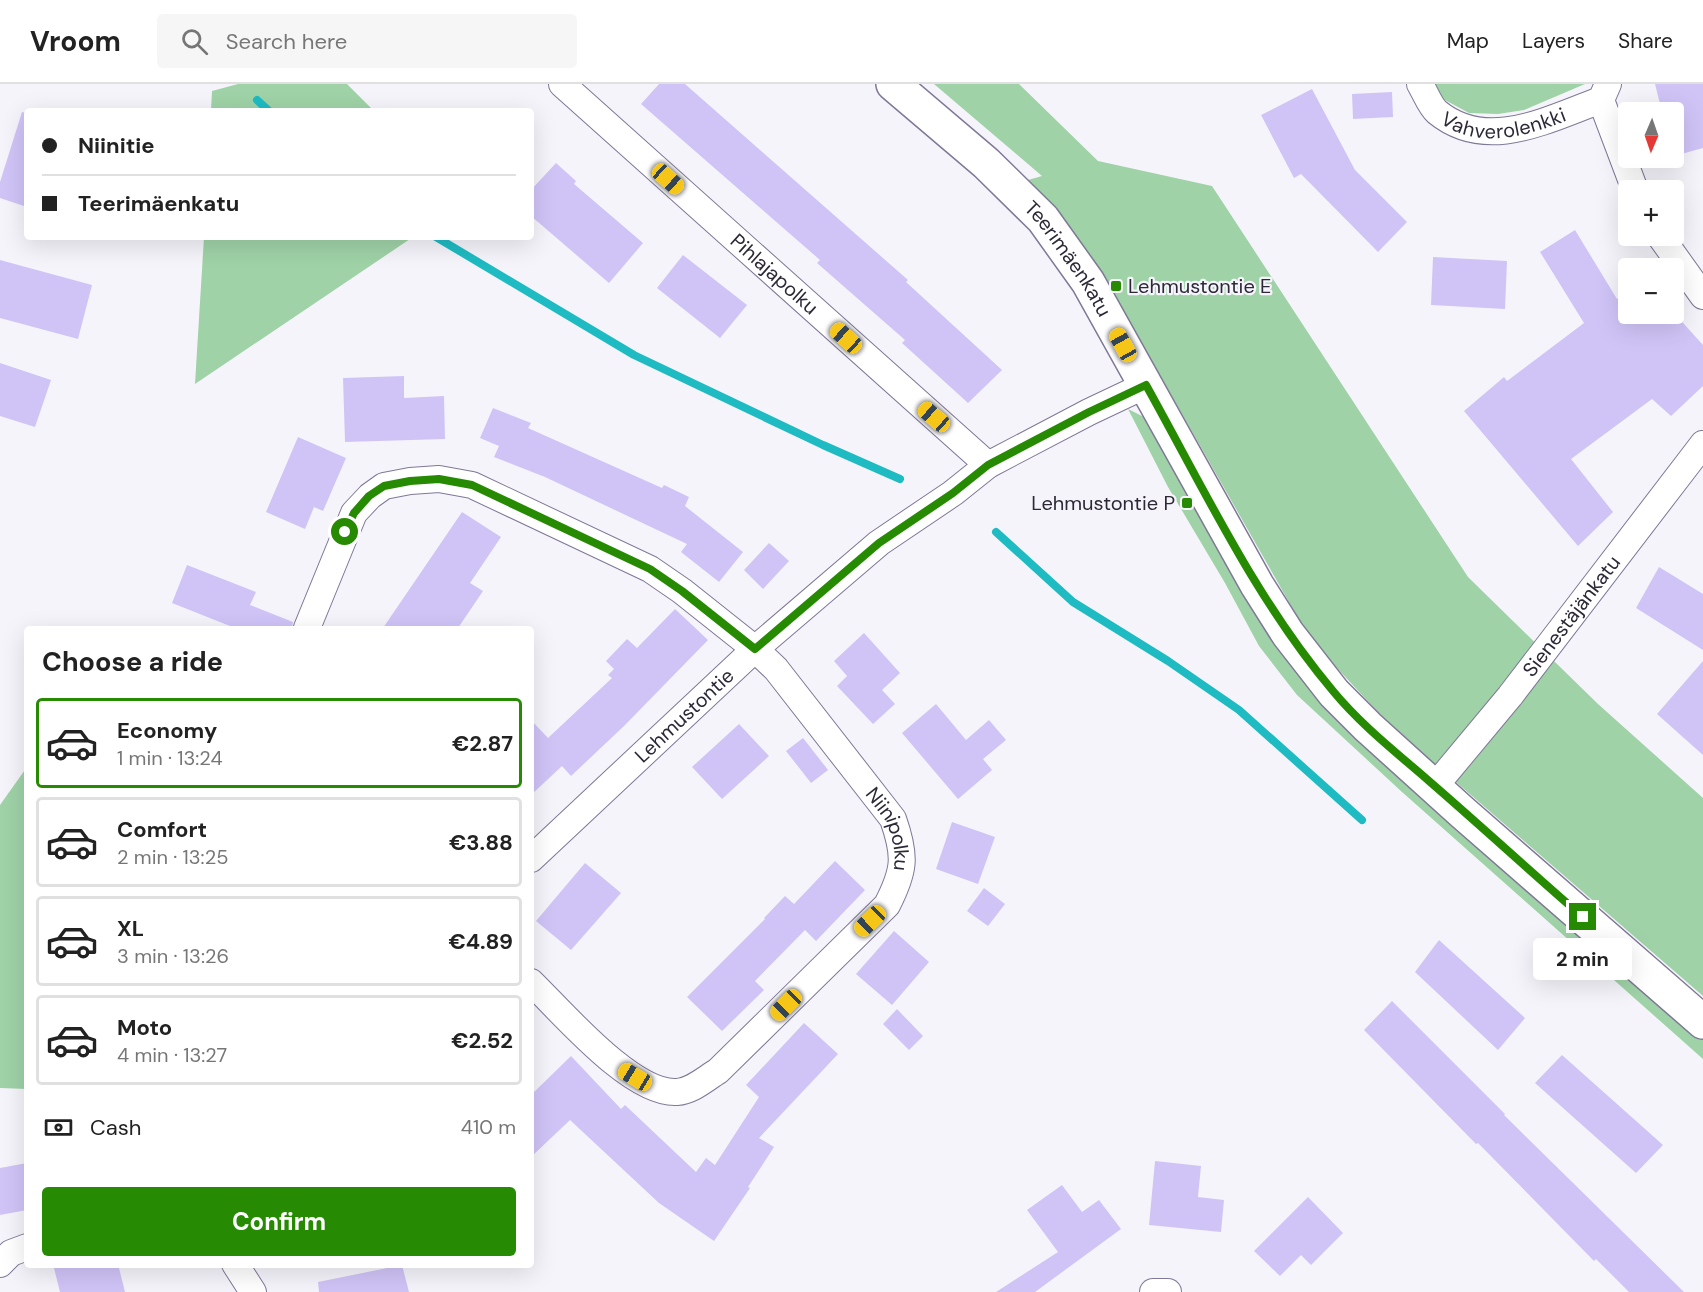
<!DOCTYPE html>
<html lang="en">
<head>
<meta charset="utf-8">
<style>
  body { margin:0; font-family:"DM Sans",sans-serif; background:#f6f6f6; color:#222; height:100vh; display:flex; flex-direction:column; font-size:22px; white-space:nowrap }
  * { box-sizing:border-box; margin:0 }
  p { font-size:20px; color:#767676 }
  .icon { flex:none; width:33px; height:33px; fill:none; stroke:currentColor; stroke-width:2; stroke-linecap:round; stroke-linejoin:round }
  .map { position:relative; flex:1; overflow:hidden }
  .sheet { position:absolute; left:24px; top:542px; width:510px; height:642px; display:flex; flex-direction:column; background:#fff; border-radius:6px; box-shadow:0 6px 24px #0002 }
  .sheet>* { flex:none }
  .top-card { position:absolute; left:24px; top:24px; width:510px; height:132px; border-radius:6px; box-shadow:0 6px 24px #0002; display:grid; align-content:center; height:132px; padding:0 18px; background:#fff }
  .needle { width:39px; rotate:182deg }
  .tools { position:absolute; left:1618px; top:18px; display:grid; gap:12px }
  .tools a { display:grid; place-items:center; width:66px; height:66px; border-radius:6px; background:#fff; box-shadow:0 6px 24px #0002; font-size:30px }
  .end { position:absolute; width:27px; height:27px; margin:-14px; border:8px solid #268b02; background:#fff; box-shadow:0 0 0 3px #fff }
  .from { border-radius:50% }
  .bubble { position:absolute; height:42px; border-radius:6px; background:#fff; box-shadow:0 6px 24px #0002; font-size:20px; font-weight:700; line-height:42px; text-align:center }
  .car { position:absolute; width:18px; height:36px; margin:-18px -9px; border-radius:8px; box-shadow:0 0 4px 2px #0007; background:linear-gradient(#f5c518 24%,#345 0 40%,#f5c518 0 76%,#345 0 86%,#f5c518 0) }
  .top-card b { display:flex; align-items:center; gap:21px; height:57px; font-size:22px }
  .top-card b+b { border-top:2px solid #e0e0e0 }
  .top-card i { width:15px; height:15px; background:#222 }
  ul { padding:0; list-style:none }
  li { display:flex; align-items:center; gap:18px; height:90px; margin:0 12px 9px; padding:0 6px; border:3px solid #e0e0e0; border-radius:6px }
  li div { flex:1 }
  li b { display:block; font-size:22px }
  li em { font-style:normal; font-weight:700 }
  li.current { border-color:#268b02 }
  li>.icon { width:54px; height:54px; stroke-width:1.5 }
  h2 { padding:0 18px; font-size:27px; line-height:72px }
  .pay { display:flex; align-items:center; gap:15px; height:66px; padding:0 18px; font-size:22px }
  .pay p { margin-inline-start:auto }
  .button { display:flex; gap:12px; margin-top:auto; padding:12px 18px }
  .button a { flex:1; height:69px; border-radius:6px; background:#268b02; color:#fff; font-size:24px; font-weight:700; line-height:69px; text-align:center }
  header { display:flex; align-items:center; gap:36px; box-sizing:border-box; height:84px; padding:0 30px; background:#fff; border-bottom:2px solid #e0e0e0 }
  header strong { font-size:28px }
  nav { display:flex; gap:33px; margin-inline-start:auto; font-size:21px }
  .search { width:420px; height:54px; background:#f6f6f6; display:flex; align-items:center; gap:15px; box-sizing:border-box; padding:0 21px; border-radius:6px; color:#767676; font-size:22px }
  .map>svg:first-child { display:block }
  .green { fill:#9fd2a7 }
  .lines { fill:none; stroke-linecap:round; stroke-linejoin:round }
  .stream { stroke:#1ebbc2; stroke-width:8 }
  .building { fill:#d0c4f7 }
  .street-casing { stroke:#7f7897; stroke-width:28 }
  .secondary-casing { stroke:#7f7897; stroke-width:36 }
  .street { stroke:#fff; stroke-width:26 }
  .secondary { stroke:#fff; stroke-width:33 }
  .route { stroke:#268b02; stroke-width:8 }
  .poi-dot { fill:#268b02; stroke:#f6f4fb; stroke-width:2 }
  .labels { text-anchor:middle; dominant-baseline:central; stroke-width:4.5; stroke-linejoin:round; paint-order:stroke }
  .street-label { font-size:20px; fill:#2c2836; stroke:#f6f4fb }
  .poi-label { font-size:20px; fill:#2c2836; stroke:#f6f4fb; text-anchor:start }
</style>
</head>
<body>
<header>
<strong>Vroom</strong>
<div class="search"><svg class="icon" aria-label="search" viewBox="0 0 24 24"><circle cx="10" cy="10" r="6"/><path d="M15 15l6 6"/></svg>Search here</div>
<nav><a>Map</a><a>Layers</a><a>Share</a></nav>
</header>
<div class="map">
<svg width="1703" height="1208" viewBox="0 0 1703 1208">
  <rect width="100%" height="100%" fill="#f6f4fb"/>
  <!-- green -->
  <g class="green">
    <polygon points="238,0 347,0 374,27 211,27 212,7"/>
    <polygon points="934,0 1019,0 1098,77 1212,102 1468,493 1598,620 1703,714 1703,912 1389,640 1310,555 1140,256 1028,96 1042,92"/>
    <polygon points="1435,0 1585,0 1524,26 1498,30 1469,29 1443,15"/>
    <polygon points="204,153 413,153 195,300"/>
    <polygon points="1128,325 1146,334 1237,497 1312,608 1409,696 1703,952 1703,975 1402,708 1297,611 1259,562 1225,499 1168,403"/>
    <polygon points="27,683 27,1005 0,1004 0,721"/>
  </g>
  <g class="lines">
    <!-- stream -->
    <g class="stream">
      <polyline points="257,16 269,27"/>
      <polyline points="436,153 634,271 823,361 900,395"/>
      <polyline points="996,448 1073,518 1168,577 1239,626 1362,736"/>
    </g>
  </g>
  <!-- building -->
  <g class="building">
    <polygon points="659,0 685,0 908,196 906,198 1002,286 968,319 902,259 905,256 817,179 820,176 641,20"/>
    <polygon points="1655,0 1703,0 1703,64 1674,72 1674,28 1662,28"/>
    <polygon points="1312,5 1355,86 1407,138 1378,168 1301,90 1294,94 1261,31"/>
    <polygon points="1392,8 1393,33 1353,35 1352,10"/>
    <polygon points="22,28 27,29 27,123 0,114 0,98"/>
    <polygon points="556,79 576,97 574,100 643,159 609,199 531,132 531,106"/>
    <polygon points="1575,146 1617,215 1629,205 1629,230 1675,230 1703,261 1703,302 1671,332 1652,315 1571,375 1613,428 1578,462 1464,327 1504,293 1507,297 1584,239 1540,168"/>
    <polygon points="683,171 747,221 720,254 657,204"/>
    <polygon points="1433,173 1507,177 1505,225 1431,221"/>
    <polygon points="0,176 92,201 78,255 0,234"/>
    <polygon points="0,279 51,296 35,343 0,332"/>
    <polygon points="404,292 404,314 444,312 445,355 345,358 343,294"/>
    <polygon points="493,324 531,339 528,344 662,404 664,401 689,413 685,422 743,468 719,498 681,468 687,460 545,393 494,373 499,362 480,354"/>
    <polygon points="298,353 346,374 323,427 314,423 305,445 266,428"/>
    <polygon points="462,428 501,453 470,499 483,507 458,544 383,544"/>
    <polygon points="769,459 789,477 763,505 744,486"/>
    <polygon points="187,481 256,508 250,521 293,538 292,544 235,544 172,519"/>
    <polygon points="1659,483 1703,510 1703,566 1636,524"/>
    <polygon points="675,525 708,556 624,642 571,692 562,682 531,711 531,636 548,654 612,594 608,591 614,585 606,577 627,555 637,564"/>
    <polygon points="864,549 900,589 882,606 895,620 873,640 837,602 847,592 834,577"/>
    <polygon points="1703,577 1703,671 1657,630"/>
    <polygon points="936,620 966,656 989,636 1006,656 983,675 992,686 958,715 902,649"/>
    <polygon points="739,640 769,672 722,715 692,683"/>
    <polygon points="803,654 828,686 811,699 786,667"/>
    <polygon points="952,738 995,753 978,800 936,785"/>
    <polygon points="835,777 865,806 816,857 805,846 755,897 764,906 722,947 687,913 765,835 764,834 785,812 794,820"/>
    <polygon points="585,779 621,809 571,866 536,837"/>
    <polygon points="984,804 1005,820 988,842 967,827"/>
    <polygon points="894,847 929,878 892,921 856,890"/>
    <polygon points="1439,856 1525,934 1498,966 1415,888"/>
    <polygon points="1392,917 1505,1030 1504,1031 1684,1208 1629,1208 1596,1175 1594,1177 1478,1059 1476,1060 1364,946"/>
    <polygon points="897,925 923,952 909,966 883,940"/>
    <polygon points="804,939 838,970 759,1054 774,1063 748,1103 750,1104 714,1157 659,1119 570,1036 531,1073 531,1011 571,972 621,1025 625,1021 696,1088 706,1074 715,1081 759,1013 746,1001"/>
    <polygon points="1562,971 1663,1061 1636,1089 1535,999"/>
    <polygon points="1155,1077 1201,1082 1198,1113 1224,1116 1221,1148 1149,1141"/>
    <polygon points="27,1079 27,1126 0,1131 0,1084"/>
    <polygon points="1062,1101 1082,1128 1099,1116 1121,1145 1035,1208 996,1208 1058,1168 1027,1126"/>
    <polygon points="1308,1113 1343,1149 1311,1181 1301,1171 1280,1192 1254,1167"/>
    <polygon points="53,1180 118,1180 125,1208 60,1208"/>
    <polygon points="402,1181 409,1208 319,1208 318,1198"/>
  </g>
  <g class="lines">
    <!-- street casing -->
    <g class="street-casing">
      <g id="street">
        <path id="s1" d="M 562,0 L 988,381"/>
        <path id="s2" d="M 1420,0 C 1425,8 1430,22 1437,28 C 1487,69 1548,35 1601,16 L 1608,0"/>
        <polyline points="1601,16 1635,106"/>
        <polyline points="1660,152 1703,212"/>
        <path id="s3" d="M 307,544 L 354,429 L 370,412 L 384,402 L 410,397 L 439,395 L 472,401 L 650,485 L 682,507 L 755,565 L 776,585 L 893,735 C 906,772 905,786 887,821 L 718,987 C 705,995 692,1007 677,1008 C 632,1011 562,928 531,898"/>
        <path id="s4" d="M 1435,702 L 1510,612 L 1703,360"/>
        <path id="s5" d="M 531,775 L 755,565 L 879,459 L 953,409 L 988,381 L 1089,328 L 1146,301"/>
        <polyline points="0,1180 11,1169 27,1163"/>
        <polyline points="235,1180 253,1208"/>
        <polyline points="1153,1208 1168,1208"/>
      </g>
    </g>
    <!-- secondary casing -->
    <g class="secondary-casing">
      <g id="secondary">
        <path id="s6" d="M 893,0 L 986,79 L 1043,135 L 1088,198 L 1257,501 L 1288,550 L 1334,609 L 1368,643 L 1462,728 L 1703,938"/>
      </g>
    </g>
    <!-- street -->
    <use href="#street" class="street"/>
    <!-- secondary -->
    <use href="#secondary" class="secondary"/>
  </g>
  <g class="lines">
    <!-- route -->
    <path class="route" d="M 345,448 L 354,429 L 369,412 L 384,402 L 410,397 L 439,395 L 472,401 L 650,485 L 682,507 L 755,565 L 879,459 L 953,409 L 988,381 L 1089,328 L 1146,301 C 1204,405 1256,516 1333,607 C 1361,641 1397,669 1429,697 C 1481,742 1531,788 1583,833"/>
  </g>
  <!-- markers -->
  <g class="poi-dot">
    <rect x="1110" y="196" width="12" height="12" rx="3"/>
    <rect x="1181" y="413" width="12" height="12" rx="3"/>
  </g>
  <g class="labels">
    <!-- street labels -->
    <g class="street-label">
      <text stroke="none"><textPath href="#s2" startOffset="104">Vahverolenkki</textPath></text>
      <text stroke="none"><textPath href="#s6" startOffset="249">Teerimäenkatu</textPath></text>
      <text stroke="none"><textPath href="#s1" startOffset="285">Pihlajapolku</textPath></text>
      <text stroke="none"><textPath href="#s4" startOffset="218">Sienestäjänkatu</textPath></text>
      <text stroke="none"><textPath href="#s5" startOffset="210">Lehmustontie</textPath></text>
      <text stroke="none"><textPath href="#s3" startOffset="810">Niinipolku</textPath></text>
    </g>
    <!-- poi labels -->
    <g class="poi-label">
      <text x="1128" y="202">Lehmustontie E</text>
      <text x="1175" y="419" text-anchor="end">Lehmustontie P</text>
    </g>
  </g>
</svg>
<div class="tools">
<a><svg class="needle" viewBox="-14 -14 28 28"><path d="M0-13l5 13h-10z" fill="#e53935"/><path d="M0 13l5-13h-10z" fill="#767676"/></svg></a>
<a>+</a>
<a>−</a>
</div>
<i class="end from" style="left:345px;top:448px"></i>
<i class="end" style="left:1583px;top:833px"></i>
<div class="bubble" style="left:1533px;top:854px;width:99px">2 min</div>
<i class="car" style="left:668px;top:95px;rotate:132deg"></i>
<i class="car" style="left:846px;top:254px;rotate:312deg"></i>
<i class="car" style="left:1123px;top:261px;rotate:331deg"></i>
<i class="car" style="left:934px;top:333px;rotate:311deg"></i>
<i class="car" style="left:870px;top:837px;rotate:226deg"></i>
<i class="car" style="left:786px;top:921px;rotate:225deg"></i>
<i class="car" style="left:635px;top:993px;rotate:301deg"></i>
<div class="top-card">
<b><i class="from"></i>Niinitie</b>
<b><i></i>Teerimäenkatu</b>
</div>
<section class="sheet">
<h2>Choose a ride</h2>
<ul>
<li class="current"><svg class="icon" aria-label="car" viewBox="0 0 24 24"><path d="M5 17H2v-5l4-1 3-4h7l3 4 3 1v5h-3M9 17h6M6 11h13"/><circle cx="7" cy="17" r="2"/><circle cx="17" cy="17" r="2"/></svg><div><b>Economy</b><p>1 min · 13:24</p></div><em>€2.87</em></li>
<li><svg class="icon" aria-label="car" viewBox="0 0 24 24"><path d="M5 17H2v-5l4-1 3-4h7l3 4 3 1v5h-3M9 17h6M6 11h13"/><circle cx="7" cy="17" r="2"/><circle cx="17" cy="17" r="2"/></svg><div><b>Comfort</b><p>2 min · 13:25</p></div><em>€3.88</em></li>
<li><svg class="icon" aria-label="car" viewBox="0 0 24 24"><path d="M5 17H2v-5l4-1 3-4h7l3 4 3 1v5h-3M9 17h6M6 11h13"/><circle cx="7" cy="17" r="2"/><circle cx="17" cy="17" r="2"/></svg><div><b>XL</b><p>3 min · 13:26</p></div><em>€4.89</em></li>
<li><svg class="icon" aria-label="car" viewBox="0 0 24 24"><path d="M5 17H2v-5l4-1 3-4h7l3 4 3 1v5h-3M9 17h6M6 11h13"/><circle cx="7" cy="17" r="2"/><circle cx="17" cy="17" r="2"/></svg><div><b>Moto</b><p>4 min · 13:27</p></div><em>€2.52</em></li>
</ul>
<div class="pay"><svg class="icon" aria-label="cash" viewBox="0 0 24 24"><path d="M3 7h18v10H3z"/><circle cx="12" cy="12" r="2"/></svg>Cash<p>410 m</p></div>
<div class="button"><a>Confirm</a></div>
</section>
</div>
</body>
</html>
